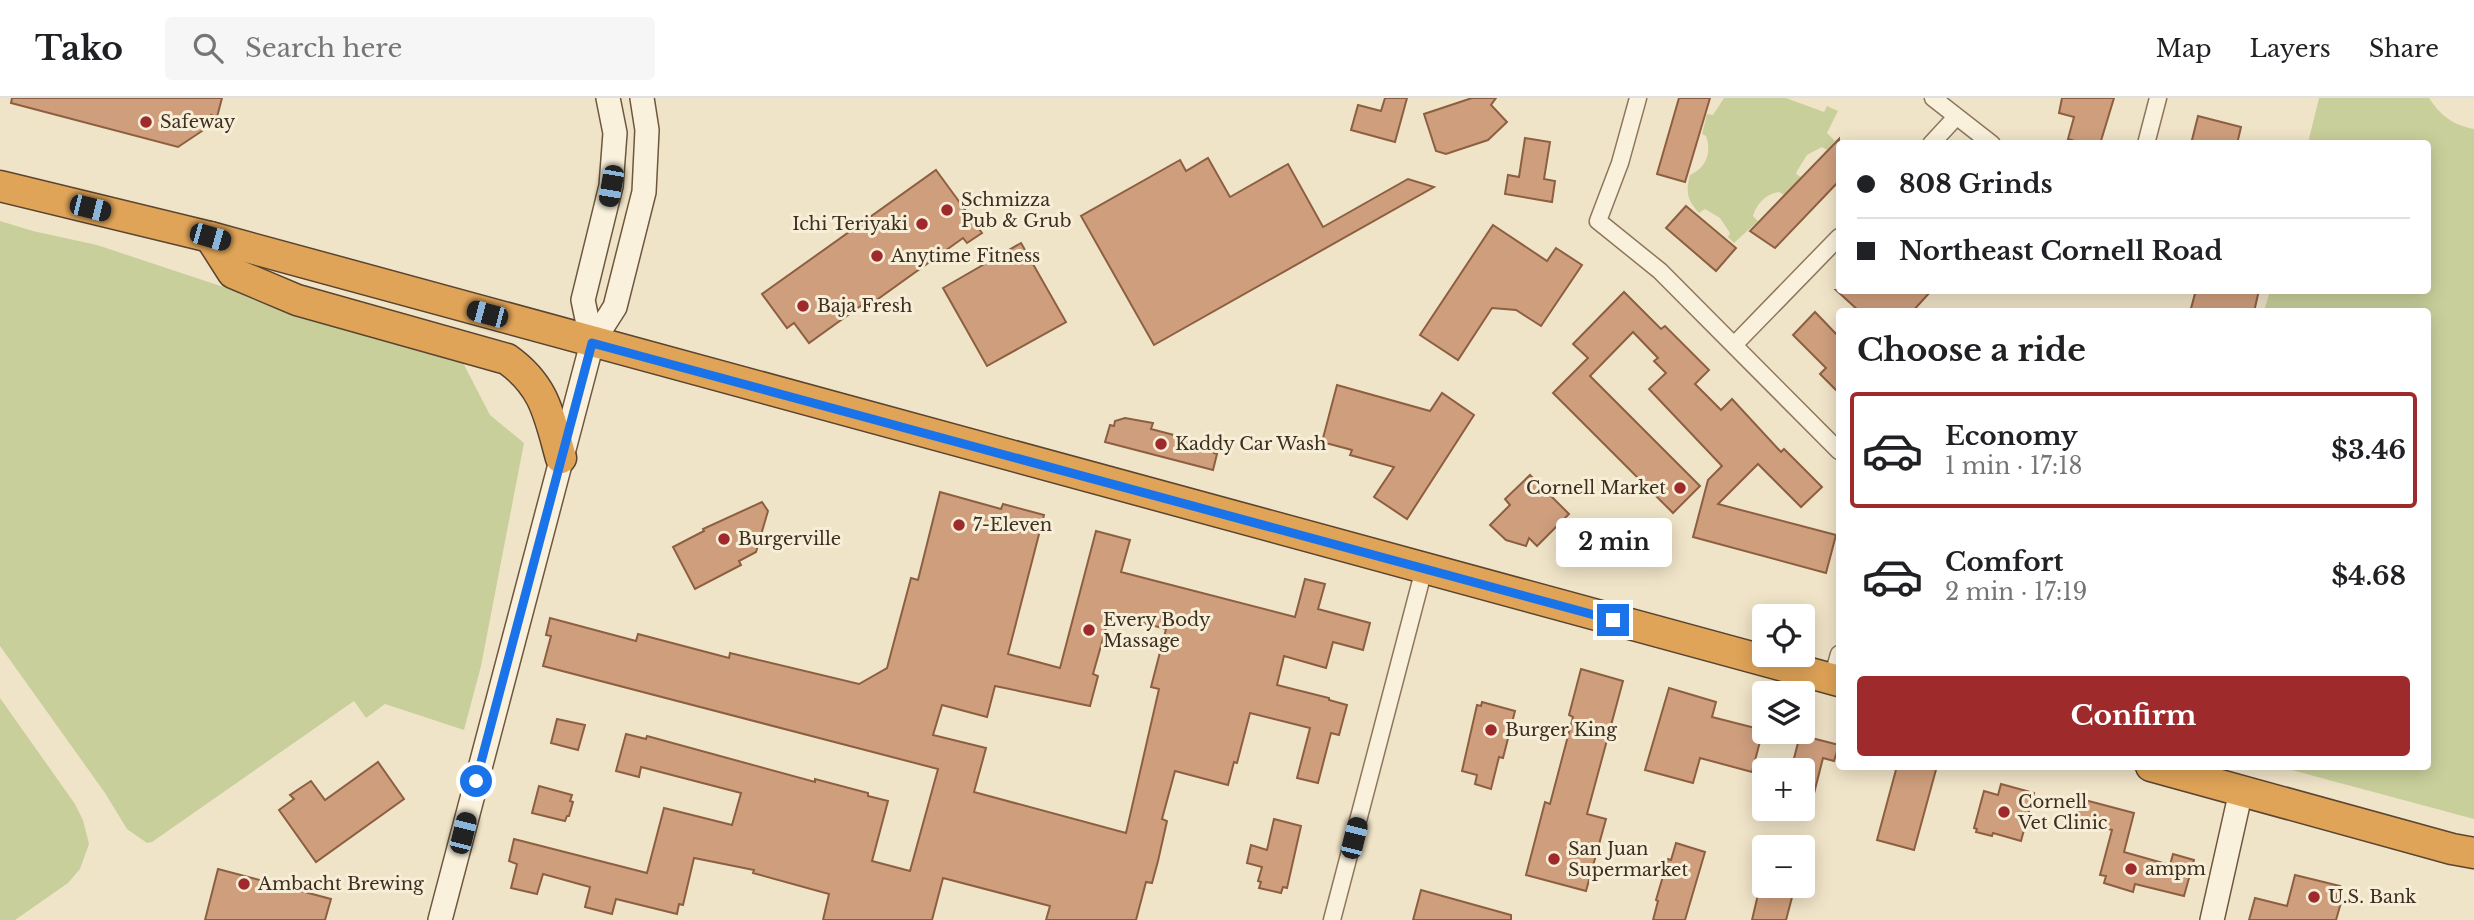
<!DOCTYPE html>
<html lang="en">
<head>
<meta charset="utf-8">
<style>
  body { margin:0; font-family:"Libre Baskerville",serif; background:#f6f6f6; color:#202124; height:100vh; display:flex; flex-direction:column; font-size:26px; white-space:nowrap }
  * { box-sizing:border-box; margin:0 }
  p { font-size:23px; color:#757577 }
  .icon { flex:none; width:38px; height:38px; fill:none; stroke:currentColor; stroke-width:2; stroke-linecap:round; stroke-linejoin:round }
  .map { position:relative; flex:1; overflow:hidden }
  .side { position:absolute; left:1836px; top:210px; width:595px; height:462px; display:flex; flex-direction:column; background:#fff; border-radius:7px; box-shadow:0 4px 18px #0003 }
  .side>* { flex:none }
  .banner { position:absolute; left:1836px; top:42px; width:595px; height:154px; border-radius:7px; box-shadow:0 4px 18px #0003; display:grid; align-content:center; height:154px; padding:0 21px; background:#fff }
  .buttons { position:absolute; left:1752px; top:506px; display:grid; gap:14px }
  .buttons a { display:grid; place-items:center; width:63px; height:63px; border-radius:7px; background:#fff; box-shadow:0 4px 18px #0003; font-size:35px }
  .end { position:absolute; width:32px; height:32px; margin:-16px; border:9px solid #1a73e8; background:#fff; box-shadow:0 0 0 4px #fff }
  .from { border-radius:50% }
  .bubble { position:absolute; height:49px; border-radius:7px; background:#fff; box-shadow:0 4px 18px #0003; font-size:23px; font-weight:700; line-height:49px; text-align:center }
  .car { position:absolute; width:21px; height:42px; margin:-21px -10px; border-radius:9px; box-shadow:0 0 5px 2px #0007; background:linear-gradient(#222 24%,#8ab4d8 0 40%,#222 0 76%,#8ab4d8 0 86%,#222 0) }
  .banner b { display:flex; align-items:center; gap:24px; height:66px; font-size:26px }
  .banner b+b { border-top:2px solid #e0e0e0 }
  .banner i { width:18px; height:18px; background:#202124 }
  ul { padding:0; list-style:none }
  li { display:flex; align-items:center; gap:21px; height:116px; margin:0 14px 10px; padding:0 7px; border:4px solid transparent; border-radius:7px }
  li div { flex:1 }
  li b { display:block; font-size:26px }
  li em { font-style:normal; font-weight:700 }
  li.selected { border-color:#9e2a2b }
  li>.icon { width:63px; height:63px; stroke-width:1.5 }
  h2 { padding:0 21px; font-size:32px; line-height:84px }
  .button { display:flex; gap:14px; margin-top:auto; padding:14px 21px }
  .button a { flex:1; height:80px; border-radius:7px; background:#9e2a2b; color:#fff; font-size:28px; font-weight:700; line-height:80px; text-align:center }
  header { display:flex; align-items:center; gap:42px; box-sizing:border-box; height:98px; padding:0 35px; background:#fff; border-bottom:2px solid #e0e0e0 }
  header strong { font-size:33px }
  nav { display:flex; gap:38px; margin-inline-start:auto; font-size:24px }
  .search { width:490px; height:63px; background:#f6f6f6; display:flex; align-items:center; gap:18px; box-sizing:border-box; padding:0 24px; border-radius:7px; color:#757577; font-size:26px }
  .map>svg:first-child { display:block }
  .green { fill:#c9cf9b }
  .building { fill:#cf9f7d; stroke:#8d5f41; stroke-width:2; fill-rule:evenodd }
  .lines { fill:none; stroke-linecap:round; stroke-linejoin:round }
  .street-casing { stroke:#8d765c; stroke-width:19 }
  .secondary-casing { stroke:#6f573f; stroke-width:26 }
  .highway-casing { stroke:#5b4430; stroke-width:33 }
  .street { stroke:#faf1dc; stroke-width:16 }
  .secondary { stroke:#faf1dc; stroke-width:23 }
  .highway { stroke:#e0a458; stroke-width:30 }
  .route { stroke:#1a73e8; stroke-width:9 }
  .poi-dot { fill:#9e2a2b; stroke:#f7eed8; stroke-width:2.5 }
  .labels { text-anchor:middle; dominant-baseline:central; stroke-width:6; stroke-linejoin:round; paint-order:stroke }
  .poi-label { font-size:18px; fill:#3d2e20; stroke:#f7eed8; text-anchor:start }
</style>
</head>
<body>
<header>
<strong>Tako</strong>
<div class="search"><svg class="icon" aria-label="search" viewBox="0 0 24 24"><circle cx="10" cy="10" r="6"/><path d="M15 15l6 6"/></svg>Search here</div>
<nav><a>Map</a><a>Layers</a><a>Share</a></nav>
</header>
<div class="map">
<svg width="2474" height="822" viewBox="0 0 2474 822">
  <rect width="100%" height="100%" fill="#f0e4c8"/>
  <!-- green -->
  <g class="green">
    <path d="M 1724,0 L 1786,0 L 1824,14 L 1827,8 L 1838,13 L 1827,35 L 1835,43 L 1827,52 L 1822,49 L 1807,57 L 1797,73 L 1796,76 L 1801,79 L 1784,97 L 1779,94 C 1766,96 1757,105 1753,118 L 1758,123 L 1734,145 L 1728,139 L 1730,135 L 1720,120 L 1705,111 L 1699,115 C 1688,103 1685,94 1690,77 C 1706,70 1712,55 1706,38 L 1702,36 L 1707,16 L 1713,17 Z"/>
    <path d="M 2319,0 L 2429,0 C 2441,18 2453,27 2474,31 L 2474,721 L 2280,669 L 2427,668 L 2427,214 L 2264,213 L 2270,193 L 2427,192 L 2427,46 L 2308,45 Z"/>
    <polygon points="0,123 33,133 97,147 284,209 460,259 490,317 524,345 481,568 464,632 385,606 366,620 354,603 152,744 147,745 127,731 105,695 0,548"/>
    <polygon points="0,600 75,706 83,722 89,746 80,771 68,785 15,822 0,822"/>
  </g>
  <!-- building -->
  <g class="building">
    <polygon points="12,0 222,0 217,19 211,17 208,29 178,49 11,5"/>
    <polygon points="1385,0 1407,0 1395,44 1351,32 1358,7 1381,13"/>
    <polygon points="1472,0 1496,0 1491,7 1507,24 1488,42 1446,56 1436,53 1424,16"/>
    <polygon points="1679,0 1710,0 1685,84 1657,76"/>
    <polygon points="2062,0 2114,0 2100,46 2085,46 2068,41 2074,19 2059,15"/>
    <polygon points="2198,18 2241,29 2237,46 2191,46"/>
    <polygon points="1525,40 1550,44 1544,81 1555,83 1552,104 1505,96 1508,77 1519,79"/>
    <polygon points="1839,41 1839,83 1775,150 1750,133"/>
    <polygon points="1208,60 1230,99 1288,66 1323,129 1408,81 1434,89 1154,247 1081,118 1180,62 1186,73"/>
    <polygon points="936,72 982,135 967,145 963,140 864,211 862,207 809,245 794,225 787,230 762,196"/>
    <polygon points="1686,108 1736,150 1716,173 1666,130"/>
    <polygon points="1493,127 1547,163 1556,150 1582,167 1541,228 1516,212 1492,210 1458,262 1420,237"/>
    <polygon points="1021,145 1066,224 987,268 943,190"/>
    <polygon points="1836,192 1932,192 1912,214 1860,214"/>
    <polygon points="2196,192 2259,192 2254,214 2190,214"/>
    <polygon points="1624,194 1661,231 1665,228 1709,272 1695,286 1721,312 1732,301 1781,354 1784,351 1822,389 1801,409 1758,366 1718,406 1836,437 1826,475 1693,439 1708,382 1722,368 1649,291 1666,275 1654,263 1658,260 1633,234 1590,278 1700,388 1673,415 1553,295 1588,260 1573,246"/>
    <polygon points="1815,214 1839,239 1839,295 1820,276 1826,270 1793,237"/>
    <polygon points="1337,287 1430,313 1442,295 1474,317 1407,421 1374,399 1394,369 1350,357 1352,352 1322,344"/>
    <polygon points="1125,320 1153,325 1151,331 1216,348 1214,355 1217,356 1213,372 1105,344 1110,327 1114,328 1115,323"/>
    <polygon points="1530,377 1569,416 1537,448 1529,440 1526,448 1506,442 1490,427 1510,407 1505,401"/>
    <path d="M 940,394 L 1001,411 L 1003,406 L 1044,417 L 1008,556 L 1060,570 L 1096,433 L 1130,442 L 1121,474 L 1295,519 L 1305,481 L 1325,486 L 1318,511 L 1370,525 L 1363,552 L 1333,544 L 1326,570 L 1284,558 L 1277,587 L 1329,600 L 1329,602 L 1347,607 L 1339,637 L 1331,635 L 1318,685 L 1297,680 L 1310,630 L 1250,615 L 1237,665 L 1234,664 L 1228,687 L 1175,673 L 1162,721 L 1167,723 L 1158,763 L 1152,785 L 1146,784 L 1136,822 L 1046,822 L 1050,808 L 943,780 L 932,822 L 823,822 L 829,796 L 753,775 L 754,772 L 694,760 L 683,807 L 679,806 L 677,816 L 616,801 L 612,816 L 585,809 L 590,789 L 543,776 L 537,796 L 511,790 L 517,766 L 509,763 L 514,741 L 647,775 L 664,710 L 732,727 L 741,695 L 641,669 L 639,679 L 616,673 L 626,636 L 646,641 L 647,638 L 815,684 L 815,681 L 868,695 L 868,698 L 888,703 L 872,763 L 910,773 L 938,671 L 543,568 L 551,538 L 546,537 L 550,520 L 636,543 L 638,536 L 729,560 L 730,555 L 859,586 L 887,570 L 911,480 L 918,482 ZM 1110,516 L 1166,531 L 1151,589 L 1159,591 L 1126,735 L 974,694 L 986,650 L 933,637 L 942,607 L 987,619 L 995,588 L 1090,608 L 1098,578 L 1093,576 Z"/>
    <polygon points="762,404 768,413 756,454 739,463 741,467 695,491 673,449 704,433 703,431"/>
    <polygon points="1581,571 1623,583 1587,716 1606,721 1586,793 1526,777 1545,704 1550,706 1573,619 1569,617"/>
    <polygon points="1669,590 1716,604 1712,619 1763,632 1752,674 1700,660 1693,685 1645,672"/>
    <polygon points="1482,604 1515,613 1503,660 1499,659 1491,691 1475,686 1477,677 1462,673 1477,607 1481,608"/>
    <polygon points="557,621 585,627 578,652 551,645"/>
    <polygon points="1800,637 1839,647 1834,663 1823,660 1808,719 1802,718 1802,672 1791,672"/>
    <polygon points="378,664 404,701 316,764 279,712 294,701 290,697 311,683 325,702"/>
    <polygon points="1897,668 1937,668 1914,752 1877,742"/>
    <polygon points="2001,686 2034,695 2021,743 1993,735 1992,738 1976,734 1977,731 1974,730 1984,693 1998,697"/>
    <polygon points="539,688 572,697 570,703 573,704 569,718 567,718 565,723 532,715"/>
    <polygon points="2081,701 2134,715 2124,754 2170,767 2173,756 2194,762 2184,798 2135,786 2133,794 2104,785 2106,778 2100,777 2112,732 2075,722"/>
    <polygon points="1274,721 1301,728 1287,790 1283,789 1281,795 1259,790 1261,784 1258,783 1262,769 1247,765 1251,747 1267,752"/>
    <polygon points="1676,745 1705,754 1685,822 1653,822 1658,803 1656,802 1668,761 1671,762"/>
    <polygon points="218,771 331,801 325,822 205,822"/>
    <polygon points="2295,777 2340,788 2336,800 2342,801 2336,822 2249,822 2255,800 2287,808"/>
    <polygon points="1760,788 1795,788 1786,822 1752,822"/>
    <polygon points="1421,792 1511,817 1511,822 1413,822"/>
  </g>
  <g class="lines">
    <!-- street casing -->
    <g class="street-casing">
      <g id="street">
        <polyline points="1638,0 1620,65 1598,123 1660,173 1839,353"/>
        <polyline points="1933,0 1992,46"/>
        <polyline points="1931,46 1956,19"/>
        <polyline points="2146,46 2158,0"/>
        <polyline points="1735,246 1839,139"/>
        <polyline points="1832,581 1839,556"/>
        <polyline points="1332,822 1424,471"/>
      </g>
    </g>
    <!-- secondary casing -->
    <g class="secondary-casing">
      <g id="secondary">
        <polyline points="592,245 583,202 611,88 615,35 608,0"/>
        <polyline points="440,822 592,245 615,209 644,94 647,32 642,0"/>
        <polyline points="2212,822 2241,693"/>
      </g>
    </g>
    <!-- highway casing -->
    <g class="highway-casing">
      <g id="highway">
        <polyline points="0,88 210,139 1839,583"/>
        <path d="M 210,139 L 233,175 L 297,202 L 507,261 C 545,288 549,317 561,360"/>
        <polyline points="2151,668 2452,751 2474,755"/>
      </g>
    </g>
    <!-- street -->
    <use href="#street" class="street"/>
    <!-- secondary -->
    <use href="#secondary" class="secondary"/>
    <!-- highway -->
    <use href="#highway" class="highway"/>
  </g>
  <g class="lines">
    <!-- route -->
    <polyline class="route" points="476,683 592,245 1613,522"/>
  </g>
  <!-- markers -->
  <g class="poi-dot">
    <circle cx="146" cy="24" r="7"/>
    <circle cx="947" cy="112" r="7"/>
    <circle cx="922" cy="126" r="7"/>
    <circle cx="877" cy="158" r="7"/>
    <circle cx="803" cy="208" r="7"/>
    <circle cx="1161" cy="346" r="7"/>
    <circle cx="1680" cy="390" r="7"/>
    <circle cx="959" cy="427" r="7"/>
    <circle cx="724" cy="441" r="7"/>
    <circle cx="1089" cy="532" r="7"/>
    <circle cx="1491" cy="632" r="7"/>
    <circle cx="2004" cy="714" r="7"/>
    <circle cx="1554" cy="761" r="7"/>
    <circle cx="2131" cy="771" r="7"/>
    <circle cx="244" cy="786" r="7"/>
    <circle cx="2314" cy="799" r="7"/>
  </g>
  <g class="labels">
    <!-- poi labels -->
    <g class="poi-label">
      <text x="160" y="24">Safeway</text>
      <text x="961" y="102">Schmizza<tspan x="961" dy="21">Pub &amp; Grub</tspan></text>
      <text x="908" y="126" text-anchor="end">Ichi Teriyaki</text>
      <text x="891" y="158">Anytime Fitness</text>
      <text x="817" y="208">Baja Fresh</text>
      <text x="1175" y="346">Kaddy Car Wash</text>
      <text x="1666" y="390" text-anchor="end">Cornell Market</text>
      <text x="973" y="427">7-Eleven</text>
      <text x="738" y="441">Burgerville</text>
      <text x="1103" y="522">Every Body<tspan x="1103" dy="21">Massage</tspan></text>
      <text x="1505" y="632">Burger King</text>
      <text x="2018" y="704">Cornell<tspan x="2018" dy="21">Vet Clinic</tspan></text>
      <text x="1568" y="751">San Juan<tspan x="1568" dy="21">Supermarket</tspan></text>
      <text x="2145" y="771">ampm</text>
      <text x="258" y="786">Ambacht Brewing</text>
      <text x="2328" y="799">U.S. Bank</text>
    </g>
  </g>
</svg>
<div class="buttons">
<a><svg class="icon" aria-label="locate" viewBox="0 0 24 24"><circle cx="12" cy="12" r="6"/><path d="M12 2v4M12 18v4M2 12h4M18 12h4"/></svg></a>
<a><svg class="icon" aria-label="layers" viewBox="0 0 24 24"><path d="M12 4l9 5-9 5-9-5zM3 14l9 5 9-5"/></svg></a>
<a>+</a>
<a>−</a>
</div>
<i class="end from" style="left:476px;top:683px"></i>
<i class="end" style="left:1613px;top:522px"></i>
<div class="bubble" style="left:1556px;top:420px;width:116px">2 min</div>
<i class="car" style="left:611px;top:88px;rotate:190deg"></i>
<i class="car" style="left:90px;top:110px;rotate:104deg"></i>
<i class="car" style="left:210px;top:139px;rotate:106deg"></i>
<i class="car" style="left:487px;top:216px;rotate:285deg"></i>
<i class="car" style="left:463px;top:735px;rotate:14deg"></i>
<i class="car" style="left:1354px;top:740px;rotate:14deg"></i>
<div class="banner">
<b><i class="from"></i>808 Grinds</b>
<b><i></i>Northeast Cornell Road</b>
</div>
<section class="side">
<h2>Choose a ride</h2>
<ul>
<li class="selected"><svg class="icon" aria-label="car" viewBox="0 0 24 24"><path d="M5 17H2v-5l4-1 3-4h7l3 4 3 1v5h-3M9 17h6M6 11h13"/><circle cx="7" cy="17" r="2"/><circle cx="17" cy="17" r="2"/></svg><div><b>Economy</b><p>1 min · 17:18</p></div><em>$3.46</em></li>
<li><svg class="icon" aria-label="car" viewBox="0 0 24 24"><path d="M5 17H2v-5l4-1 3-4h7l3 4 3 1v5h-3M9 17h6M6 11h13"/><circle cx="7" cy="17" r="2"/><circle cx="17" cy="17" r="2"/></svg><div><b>Comfort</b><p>2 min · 17:19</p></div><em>$4.68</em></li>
</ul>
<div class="button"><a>Confirm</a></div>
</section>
</div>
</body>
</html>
